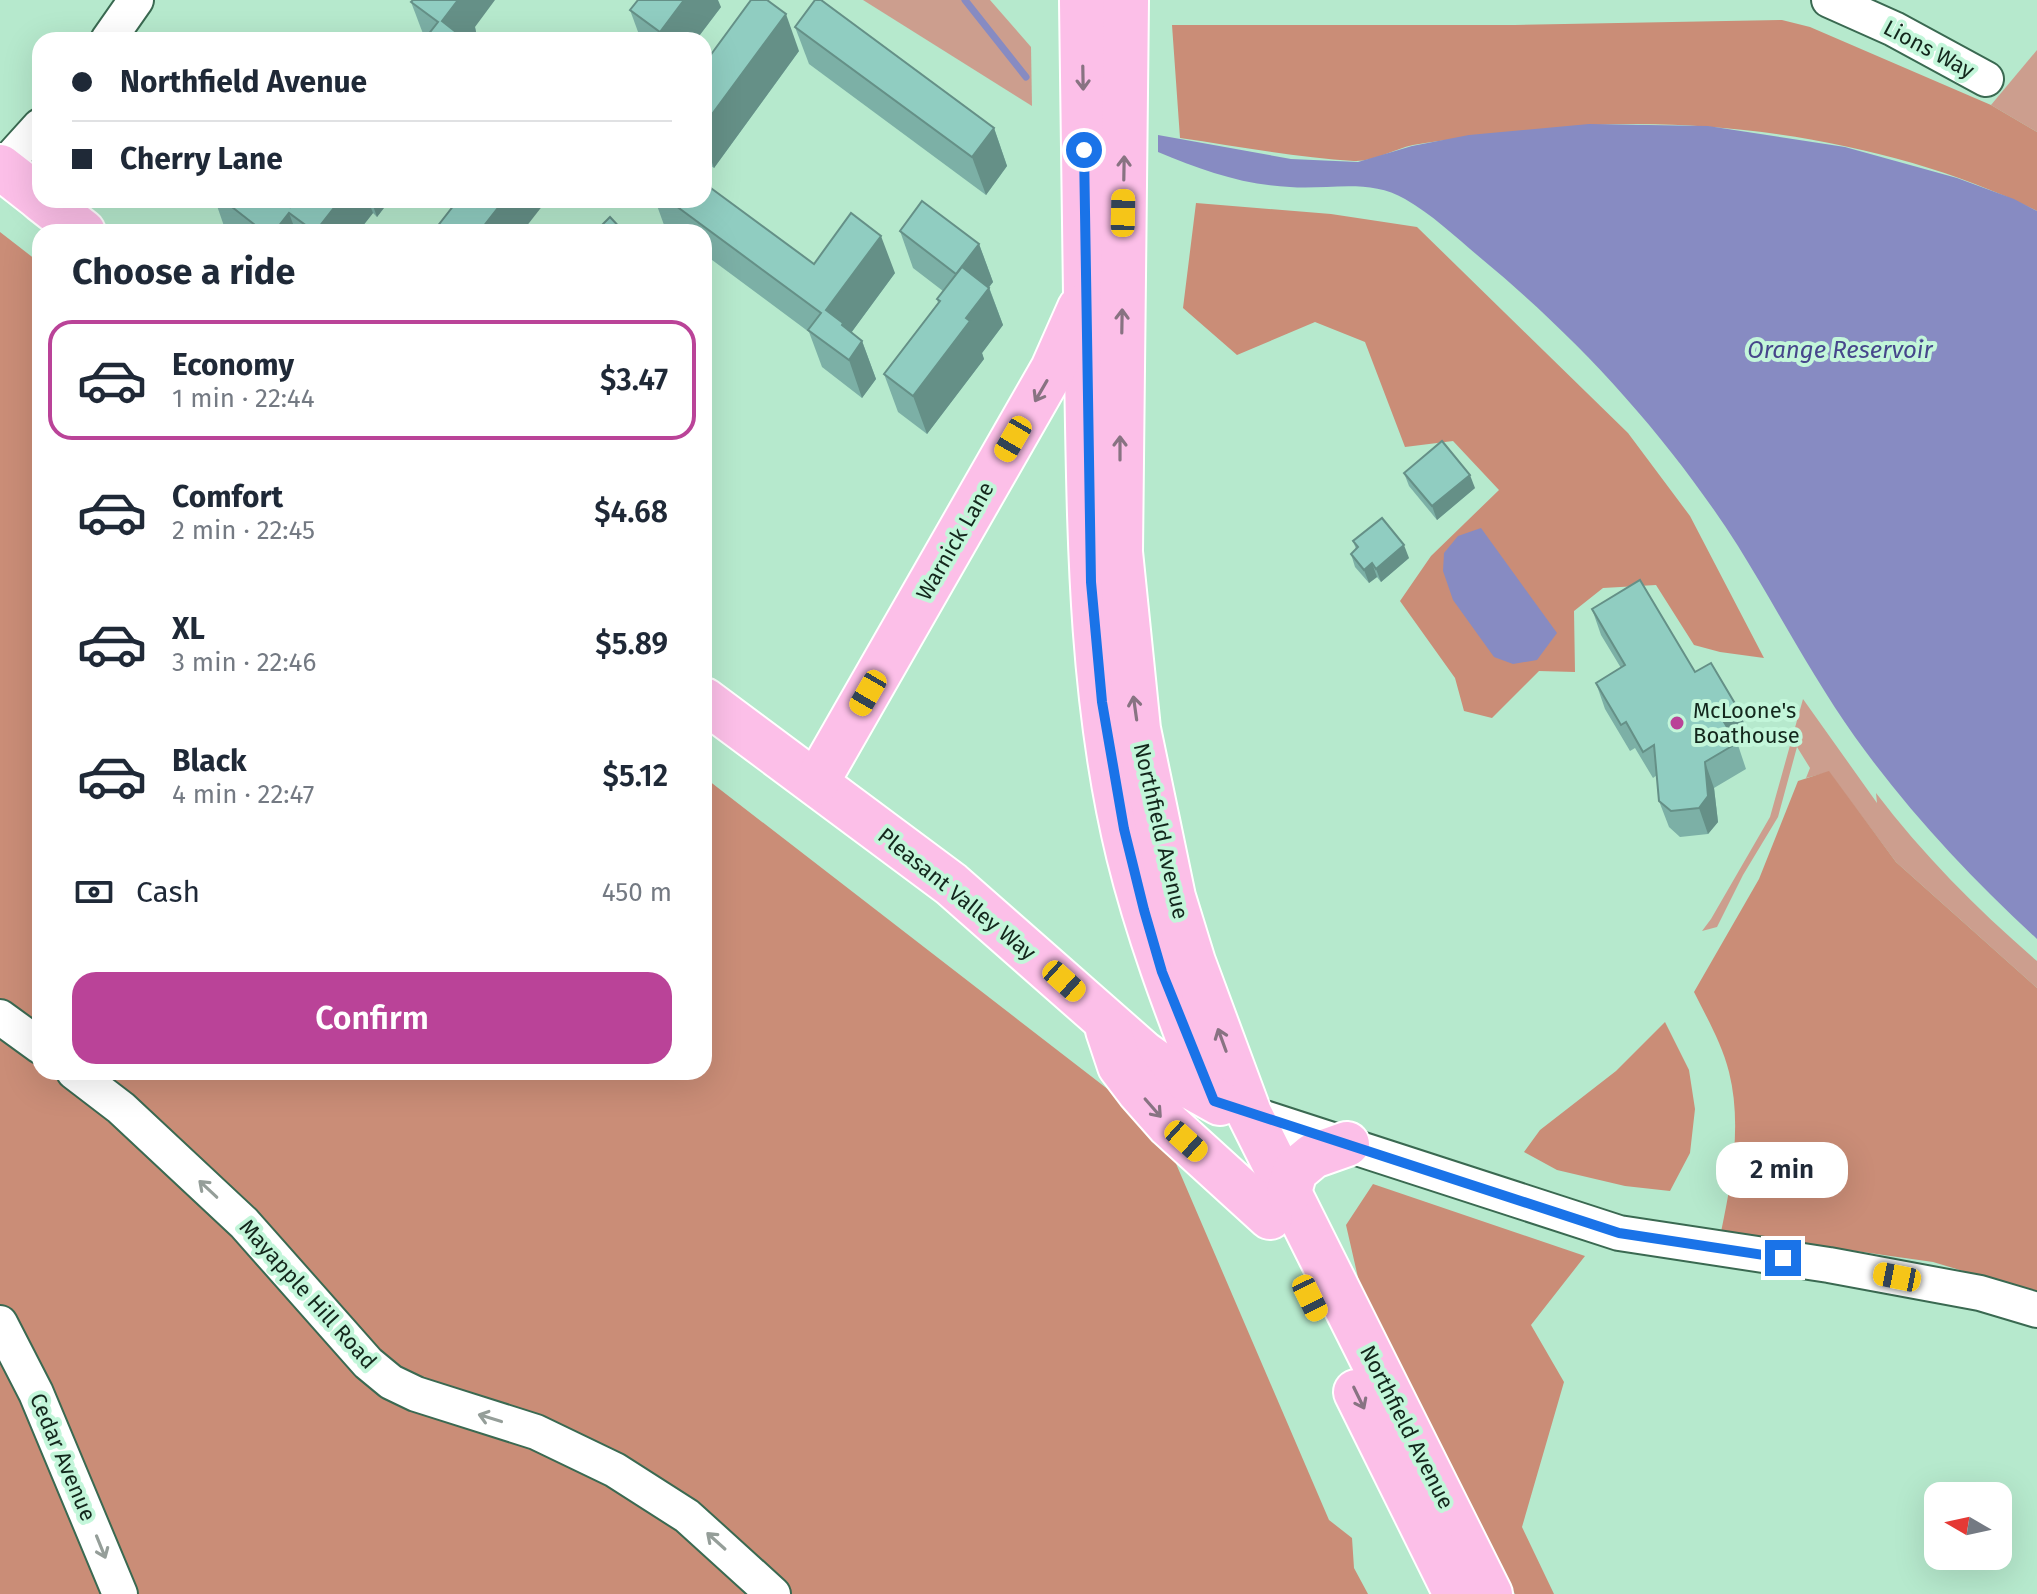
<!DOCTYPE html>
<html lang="en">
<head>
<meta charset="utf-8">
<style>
  body { margin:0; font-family:"Fira Sans",sans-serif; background:#f6f6f7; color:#1f2937; height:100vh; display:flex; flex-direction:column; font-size:30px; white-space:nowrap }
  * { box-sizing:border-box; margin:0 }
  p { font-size:26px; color:#747a83 }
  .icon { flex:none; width:44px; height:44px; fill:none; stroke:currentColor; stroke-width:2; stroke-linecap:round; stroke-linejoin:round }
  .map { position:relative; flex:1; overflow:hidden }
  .side { position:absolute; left:32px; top:224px; width:680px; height:856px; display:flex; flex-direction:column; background:#fff; border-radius:24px; box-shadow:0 8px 32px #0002 }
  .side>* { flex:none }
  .hud { position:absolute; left:32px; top:32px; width:680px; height:176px; border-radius:24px; box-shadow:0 8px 32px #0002; display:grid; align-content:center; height:176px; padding:0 40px; background:#fff }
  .needle { width:52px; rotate:279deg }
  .controls { position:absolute; left:1924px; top:1482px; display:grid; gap:16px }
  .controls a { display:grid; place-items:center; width:88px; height:88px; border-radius:16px; background:#fff; box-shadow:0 8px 32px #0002; font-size:40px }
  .end { position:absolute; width:36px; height:36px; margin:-18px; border:10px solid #1a73e8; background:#fff; box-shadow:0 0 0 4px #fff }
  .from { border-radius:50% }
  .bubble { position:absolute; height:56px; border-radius:24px; background:#fff; box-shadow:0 8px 32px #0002; font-size:26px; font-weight:600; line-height:56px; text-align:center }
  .car { position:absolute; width:24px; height:48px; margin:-24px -12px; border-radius:10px; box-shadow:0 0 6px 2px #0007; background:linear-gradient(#f5c518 24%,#345 0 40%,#f5c518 0 76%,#345 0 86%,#f5c518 0) }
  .hud b { display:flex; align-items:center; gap:28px; height:76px; font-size:30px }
  .hud b+b { border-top:2px solid #e0e1e3 }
  .hud i { width:20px; height:20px; background:#1f2937 }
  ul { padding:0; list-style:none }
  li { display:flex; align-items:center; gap:24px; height:120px; margin:0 16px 12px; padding:0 24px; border:4px solid transparent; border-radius:24px }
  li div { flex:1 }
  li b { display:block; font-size:30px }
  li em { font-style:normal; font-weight:600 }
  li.current { border-color:#ba4398 }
  li>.icon { width:72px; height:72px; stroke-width:1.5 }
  h2 { padding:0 40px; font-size:36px; line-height:96px }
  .pay { display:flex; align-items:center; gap:20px; height:88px; padding:0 40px; font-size:30px }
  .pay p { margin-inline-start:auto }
  .cta { display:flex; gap:16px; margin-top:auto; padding:16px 40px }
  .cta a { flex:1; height:92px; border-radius:24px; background:#ba4398; color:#fff; font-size:32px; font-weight:600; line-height:92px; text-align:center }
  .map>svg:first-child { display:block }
  .green { fill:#cc9e8e }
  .forest { fill:#ca8d77 }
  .water { fill:#878bc2 }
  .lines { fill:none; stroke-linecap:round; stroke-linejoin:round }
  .stream { stroke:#878bc2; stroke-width:7 }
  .minor-casing { stroke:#3a6951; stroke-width:38 }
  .major-casing { stroke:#fff; stroke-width:48 }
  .minor { stroke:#fff; stroke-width:34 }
  .major { stroke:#fcbfe8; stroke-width:44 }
  .wall { fill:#7cb0a6 }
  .shaded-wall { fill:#659087 }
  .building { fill:#90cdc1; stroke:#659087; stroke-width:2 }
  .oneway { stroke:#887382 }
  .oneway2 { stroke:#959e99 }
  .route { stroke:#1a73e8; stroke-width:10 }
  .poi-dot { fill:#ba4398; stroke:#c3f6da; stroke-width:3 }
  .labels { text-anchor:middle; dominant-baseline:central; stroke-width:8; stroke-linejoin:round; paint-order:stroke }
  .street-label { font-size:22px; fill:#13271c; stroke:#c3f6da }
  .poi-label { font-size:22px; fill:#13271c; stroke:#c3f6da; text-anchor:start }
  .water-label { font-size:24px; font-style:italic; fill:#46468b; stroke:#c3f6da }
</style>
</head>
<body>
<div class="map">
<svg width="2037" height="1594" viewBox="0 0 2037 1594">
  <rect width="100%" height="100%" fill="#b6e9cd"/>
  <!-- green -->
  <g class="green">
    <polygon points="863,0 990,0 1031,47 1032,106"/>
    <polygon points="2037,50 2037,132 1991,105"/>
    <path d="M 1803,699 L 1877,803 L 1876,793 C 1923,855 1978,910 2037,961 L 2037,988 L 1896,862 L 1829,772 L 1806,778 L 1810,768 L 1797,747 L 1778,817 L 1743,875 L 1717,927 L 1702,931 L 1711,919 L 1770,817 Z"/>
  </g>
  <!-- forest -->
  <g class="forest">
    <path d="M 1782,20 L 1810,27 L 1991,105 L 2037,132 L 2037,211 C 1898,141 1699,111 1545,129 C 1502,135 1456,137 1413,145 C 1394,149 1373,162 1354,161 C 1298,158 1236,146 1180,138 L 1172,25 L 1515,25 Z"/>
    <polygon points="1196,203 1331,214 1417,227 1628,433 1690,516 1764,658 1720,652 1694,645 1656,585 1603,588 1574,611 1575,672 1539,671 1492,718 1464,711 1455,678 1400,601 1431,556 1499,490 1453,441 1405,447 1365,342 1315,322 1237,355 1183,308"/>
    <polygon points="0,232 40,263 40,1072 704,1072 704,777 1162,1131 1329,1520 1352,1538 1354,1568 1368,1594 0,1594"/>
    <path d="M 1829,771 L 1896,862 L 2037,988 L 2037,1293 L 1933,1262 L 1721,1232 C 1732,1180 1742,1124 1729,1072 C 1722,1044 1707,1018 1694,992 L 1759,879 L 1798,781 Z"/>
    <polygon points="1665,1022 1689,1070 1695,1109 1690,1153 1670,1191 1625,1186 1557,1170 1524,1152 1540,1130 1616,1071"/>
    <polygon points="1373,1184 1585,1256 1531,1325 1564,1382 1522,1527 1554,1594 1515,1594 1370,1330 1346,1225"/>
  </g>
  <!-- water -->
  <g class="water">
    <path d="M 1589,124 L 1708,126 L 1845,147 L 1957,178 L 2014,199 L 2037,211 L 2037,939 C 1970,877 1908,811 1855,737 C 1812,676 1777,609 1738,546 C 1669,438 1582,342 1483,260 C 1458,239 1433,215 1405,199 C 1369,178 1329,190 1290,187 C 1243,185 1201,170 1158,152 L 1158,135 L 1291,159 L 1358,162 L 1412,146 L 1469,135 Z"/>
    <polygon points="1481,528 1557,633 1537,660 1513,664 1494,657 1453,600 1443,571 1444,553 1458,536"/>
  </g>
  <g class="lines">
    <!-- stream -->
    <polyline class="stream" points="965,0 1026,77"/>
    <!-- minor casing -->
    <g class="minor-casing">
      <g id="minor">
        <polyline points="1829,0 1894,29 1986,79"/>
        <polyline points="108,40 136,0"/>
        <polyline points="2,168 40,126"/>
        <polyline points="0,1017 40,1046"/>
        <polyline points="74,1072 121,1108 244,1223 368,1363 391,1382 416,1394 536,1432 615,1470 687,1516 773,1594"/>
        <polyline points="1249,1113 1619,1233 1829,1265 1980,1293 2037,1310"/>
        <polyline points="0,1323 36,1393 120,1594"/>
      </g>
    </g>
    <!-- major casing -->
    <g class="major-casing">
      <g id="major">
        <path d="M 1082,0 C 1083,123 1086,246 1087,368 C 1090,531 1090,695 1129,855 C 1148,932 1175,1004 1204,1078"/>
        <polyline points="1126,0 1120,552 1138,729 1173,897 1193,962 1249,1113 1490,1594"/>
        <polyline points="0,167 40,198"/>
        <polyline points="42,200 83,232"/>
        <polyline points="704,700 951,884 1143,1053 1186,1084 1220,1103"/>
        <polyline points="816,783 1053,369 1080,308"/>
        <polyline points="1108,1030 1120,1066 1139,1091 1169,1125 1270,1217"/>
        <polyline points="1289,1192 1295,1171 1313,1156 1347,1144"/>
        <polyline points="1356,1392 1456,1594"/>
      </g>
    </g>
    <!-- minor -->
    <use href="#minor" class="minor"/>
    <!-- major -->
    <use href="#major" class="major"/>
  </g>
  <!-- wall -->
  <g class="wall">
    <polygon points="411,2 475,27 476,32 425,39"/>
    <polygon points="721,7 696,40 641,40 630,10"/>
    <polygon points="795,27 994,128 1007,166 986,195 809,64"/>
    <polygon points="799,51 714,168 711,166 704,175 704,64"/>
    <polygon points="215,200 281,200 290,207 295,200 390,200 377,217 373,213 358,232 229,232 225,229"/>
    <polygon points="655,200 704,200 814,264 895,273 851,333 862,341 876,379 862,398 822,367 809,332 704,254 704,232 674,232 664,225"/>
    <polygon points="900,231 979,244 993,282 989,287 1003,325 982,353 984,359 927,434 898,412 884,374 938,303 937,299 943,291 913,268"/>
    <polygon points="1404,473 1475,488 1437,520 1409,486"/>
    <polygon points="1353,541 1409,558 1381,582 1377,577 1369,583 1355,567 1351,554 1356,549"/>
    <polygon points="1592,609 1695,672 1740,712 1749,738 1738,745 1746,769 1714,788 1718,822 1708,834 1680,837 1669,827 1659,801 1657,775 1653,778 1635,748 1630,751 1605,709 1596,683 1621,668 1601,635"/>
  </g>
  <!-- shaded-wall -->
  <g class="shaded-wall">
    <polygon points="458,0 495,0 475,27 476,32 470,40 448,40 442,21"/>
    <polygon points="684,0 718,0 721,7 696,40 663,40 660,32"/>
    <polygon points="786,14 799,51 714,168 704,141 704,125"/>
    <polygon points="994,128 1007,166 986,195 972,157"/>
    <polygon points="704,146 711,166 704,175"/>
    <polygon points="340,200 368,200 373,213 358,232 315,232"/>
    <polygon points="371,200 390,200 377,217"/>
    <polygon points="504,200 547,200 522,232 479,232"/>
    <polygon points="289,213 296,232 274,232"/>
    <polygon points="881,236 895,273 848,337 862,341 876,379 862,398 849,360 826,310"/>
    <polygon points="979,244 993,282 970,312 956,274"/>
    <polygon points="989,288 1003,325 982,353 984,359 927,434 913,396 966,318"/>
    <polygon points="1470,475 1475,488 1437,520 1432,506"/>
    <polygon points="1404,545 1409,558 1381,582 1376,569"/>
    <polygon points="1372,563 1377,577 1369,583 1364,570"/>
    <polygon points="1740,712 1749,738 1738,745 1724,722"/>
    <polygon points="1705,762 1714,788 1718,822 1708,834 1699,808"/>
  </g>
  <!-- building -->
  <g class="building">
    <polygon points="413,0 458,0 442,21 466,40 424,40 438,22 411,2"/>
    <polygon points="638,0 684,0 660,32 630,10"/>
    <polygon points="751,0 767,0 786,14 704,125 704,64"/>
    <polygon points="815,0 821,0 994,128 972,157 795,27"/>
    <polygon points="704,183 814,264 851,213 881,236 826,310 843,323 842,325 862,341 849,360 808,330 821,313 668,200 704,200"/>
    <polygon points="223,200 281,200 290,207 295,200 340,200 315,232 289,213 274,232 264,232"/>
    <polygon points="458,200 504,200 479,232 433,232"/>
    <polygon points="922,201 979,244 956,274 900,231"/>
    <polygon points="610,217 624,232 595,232"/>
    <polygon points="962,267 989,288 966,318 970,321 913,396 884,374 940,301 937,299"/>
    <polygon points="1442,441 1470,475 1432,506 1404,473"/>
    <polygon points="1382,518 1404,545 1376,569 1372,563 1364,570 1351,554 1358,547 1353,541"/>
    <polygon points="1640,580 1695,672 1711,663 1740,712 1724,722 1737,743 1705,762 1708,796 1699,808 1671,811 1659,801 1654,745 1643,752 1626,722 1621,725 1596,683 1625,665 1592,609"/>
  </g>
  <!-- one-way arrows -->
  <defs><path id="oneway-shaft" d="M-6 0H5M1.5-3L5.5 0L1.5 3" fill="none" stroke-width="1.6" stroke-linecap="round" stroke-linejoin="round" transform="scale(2)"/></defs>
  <g class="oneway">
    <use href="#oneway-shaft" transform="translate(1083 78) rotate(89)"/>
    <use href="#oneway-shaft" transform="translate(1124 168) rotate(-89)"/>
    <use href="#oneway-shaft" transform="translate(1122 321) rotate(-89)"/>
    <use href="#oneway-shaft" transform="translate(1041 391) rotate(120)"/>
    <use href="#oneway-shaft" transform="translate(1120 448) rotate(-90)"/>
    <use href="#oneway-shaft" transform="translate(1135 708) rotate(-98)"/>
    <use href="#oneway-shaft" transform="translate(1222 1040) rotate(-110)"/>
    <use href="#oneway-shaft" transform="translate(1153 1108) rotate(49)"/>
    <use href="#oneway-shaft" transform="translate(1359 1398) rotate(64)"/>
  </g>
  <g class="oneway2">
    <use href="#oneway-shaft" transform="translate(208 1189) rotate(-137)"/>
    <use href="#oneway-shaft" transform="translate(490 1418) rotate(-163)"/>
    <use href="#oneway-shaft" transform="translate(716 1541) rotate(-138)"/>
    <use href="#oneway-shaft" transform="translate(101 1547) rotate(68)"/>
  </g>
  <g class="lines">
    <!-- route -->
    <polyline class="route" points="1084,150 1091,582 1102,702 1124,829 1144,910 1162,972 1214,1101 1619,1233 1783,1258"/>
  </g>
  <!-- markers -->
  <circle class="poi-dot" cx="1677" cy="723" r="8"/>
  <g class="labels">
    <!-- street labels -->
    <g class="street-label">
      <text transform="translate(1929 49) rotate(28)">Lions Way</text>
      <text transform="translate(955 541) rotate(-60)">Warnick Lane</text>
      <text transform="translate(1161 831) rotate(77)">Northfield Avenue</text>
      <text transform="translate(957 894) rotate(39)">Pleasant Valley Way</text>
      <text transform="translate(308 1294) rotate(48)">Mayapple Hill Road</text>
      <text transform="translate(1407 1427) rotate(63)">Northfield Avenue</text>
      <text transform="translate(63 1457) rotate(67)">Cedar Avenue</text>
    </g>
    <!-- poi labels -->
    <g class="poi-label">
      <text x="1693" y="710">McLoone's<tspan x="1693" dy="25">Boathouse</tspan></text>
    </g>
    <!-- water labels -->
    <g class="water-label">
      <text x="1840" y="350">Orange Reservoir</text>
    </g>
  </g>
</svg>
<div class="controls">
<a><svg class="needle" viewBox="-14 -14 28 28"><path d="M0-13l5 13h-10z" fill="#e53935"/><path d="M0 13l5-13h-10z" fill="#747a83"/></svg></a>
</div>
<i class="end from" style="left:1084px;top:150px"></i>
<i class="end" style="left:1783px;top:1258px"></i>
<div class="bubble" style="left:1716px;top:1142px;width:132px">2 min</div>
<i class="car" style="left:1123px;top:213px;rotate:1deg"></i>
<i class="car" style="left:1013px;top:439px;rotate:210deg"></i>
<i class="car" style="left:868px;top:693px;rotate:210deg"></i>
<i class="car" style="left:1064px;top:981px;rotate:132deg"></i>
<i class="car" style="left:1186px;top:1141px;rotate:132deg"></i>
<i class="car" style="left:1897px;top:1277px;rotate:281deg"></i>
<i class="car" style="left:1310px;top:1298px;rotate:154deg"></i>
<div class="hud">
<b><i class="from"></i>Northfield Avenue</b>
<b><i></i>Cherry Lane</b>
</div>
<section class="side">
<h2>Choose a ride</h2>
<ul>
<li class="current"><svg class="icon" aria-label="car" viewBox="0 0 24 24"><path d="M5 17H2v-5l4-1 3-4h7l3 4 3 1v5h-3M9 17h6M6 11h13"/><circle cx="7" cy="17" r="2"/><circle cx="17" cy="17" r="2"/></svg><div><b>Economy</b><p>1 min · 22:44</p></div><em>$3.47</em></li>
<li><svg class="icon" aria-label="car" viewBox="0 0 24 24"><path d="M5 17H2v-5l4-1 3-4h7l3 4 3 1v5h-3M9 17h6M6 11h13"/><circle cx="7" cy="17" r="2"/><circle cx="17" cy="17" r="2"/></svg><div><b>Comfort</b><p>2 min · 22:45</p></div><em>$4.68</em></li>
<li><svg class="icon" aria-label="car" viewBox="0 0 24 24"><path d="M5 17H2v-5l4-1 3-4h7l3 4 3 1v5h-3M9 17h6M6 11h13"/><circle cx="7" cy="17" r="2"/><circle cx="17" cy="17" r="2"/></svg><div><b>XL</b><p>3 min · 22:46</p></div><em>$5.89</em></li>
<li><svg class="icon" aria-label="car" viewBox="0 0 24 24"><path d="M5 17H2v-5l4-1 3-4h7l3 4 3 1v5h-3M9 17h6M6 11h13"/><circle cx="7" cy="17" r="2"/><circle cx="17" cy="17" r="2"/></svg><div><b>Black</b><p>4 min · 22:47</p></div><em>$5.12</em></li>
</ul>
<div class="pay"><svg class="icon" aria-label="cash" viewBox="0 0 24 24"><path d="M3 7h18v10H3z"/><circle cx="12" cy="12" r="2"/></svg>Cash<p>450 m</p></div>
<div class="cta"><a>Confirm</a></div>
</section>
</div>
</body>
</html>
